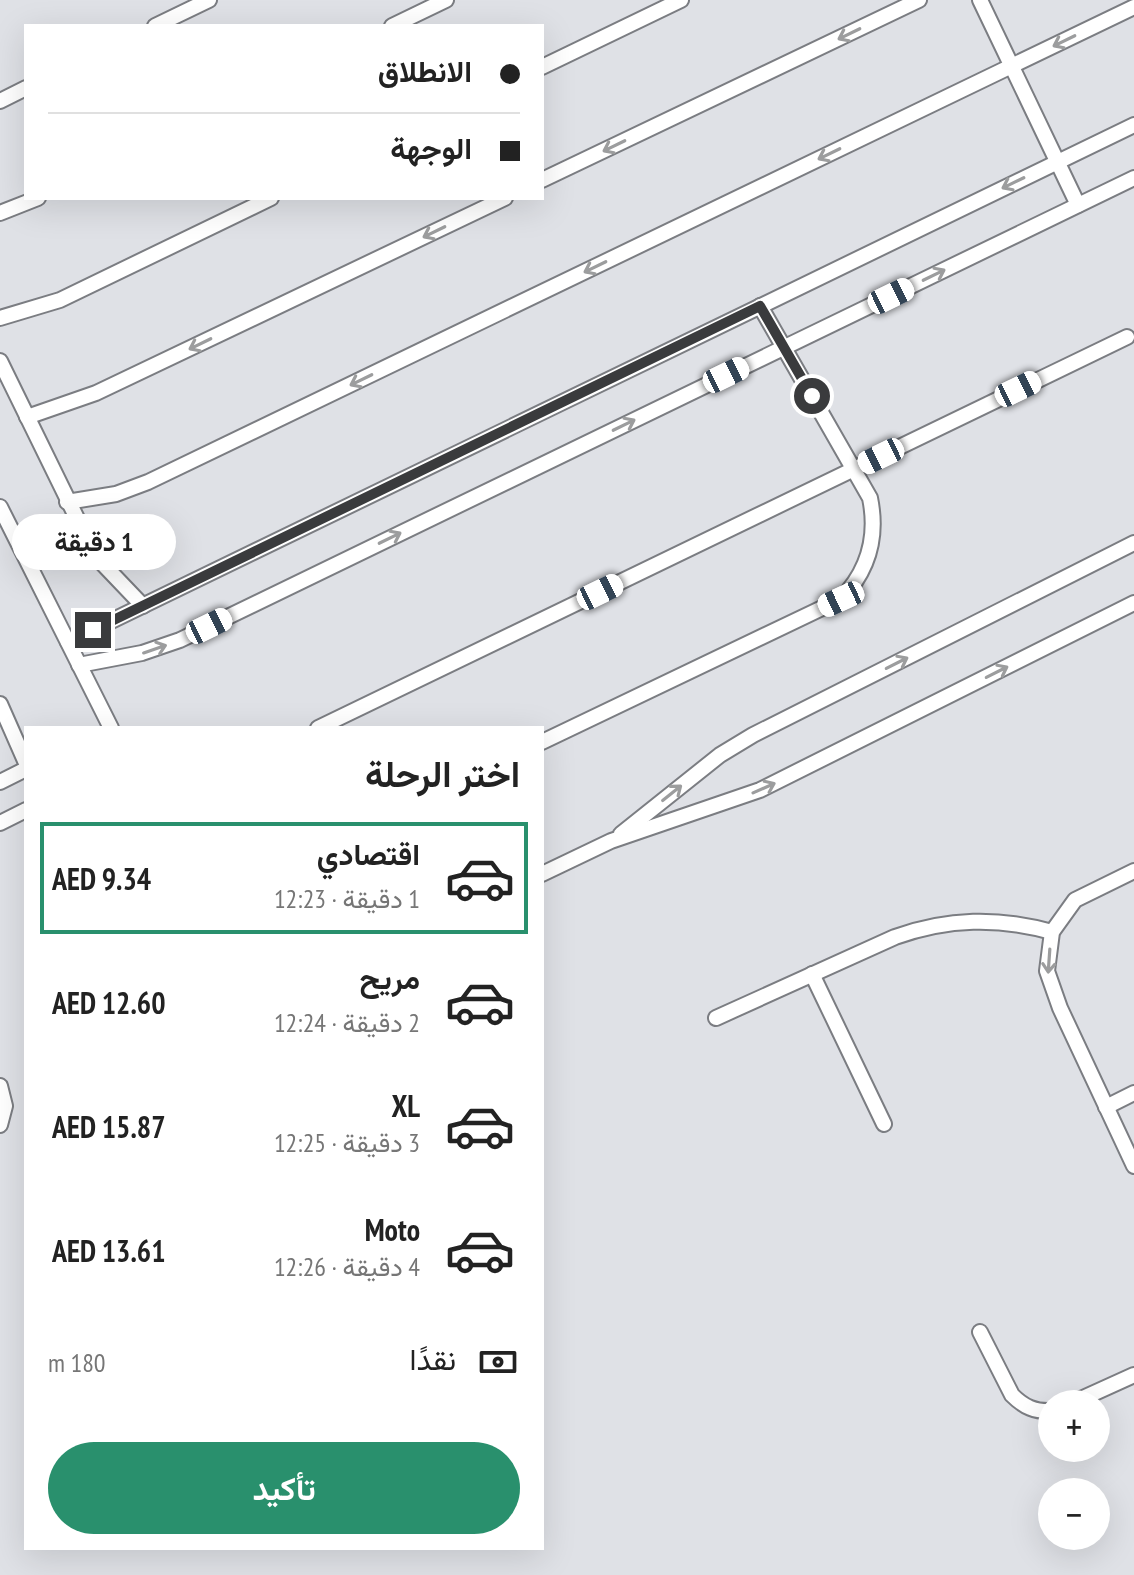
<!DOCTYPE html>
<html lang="ar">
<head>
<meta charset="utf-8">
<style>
  body { margin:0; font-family:"PT Sans Narrow",Vazirmatn,sans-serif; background:#f2f2f2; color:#222; direction:rtl; height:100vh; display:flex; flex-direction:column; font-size:30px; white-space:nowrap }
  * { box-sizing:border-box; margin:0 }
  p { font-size:26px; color:#767676 }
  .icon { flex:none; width:44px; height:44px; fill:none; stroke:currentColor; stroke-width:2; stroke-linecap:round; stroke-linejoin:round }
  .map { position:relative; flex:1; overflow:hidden; direction:ltr }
  .drawer { position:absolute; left:24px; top:726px; width:520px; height:824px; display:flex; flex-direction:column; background:#fff; border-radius:0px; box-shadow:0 8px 32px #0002; direction:rtl }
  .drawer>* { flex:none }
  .banner { position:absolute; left:24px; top:24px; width:520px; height:176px; border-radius:0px; box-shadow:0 8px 32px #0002; direction:rtl; display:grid; align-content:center; height:176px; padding:0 24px; background:#fff }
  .fabs { position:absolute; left:1038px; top:1390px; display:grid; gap:16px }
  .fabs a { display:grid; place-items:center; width:72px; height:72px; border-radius:50%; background:#fff; box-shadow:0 8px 32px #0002; font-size:40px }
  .end { position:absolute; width:36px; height:36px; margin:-18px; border:10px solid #3a3b3d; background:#fff; box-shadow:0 0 0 4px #fff }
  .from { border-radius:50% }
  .bubble { position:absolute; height:56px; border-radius:28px; background:#fff; box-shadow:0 8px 32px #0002; font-size:26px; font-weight:700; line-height:56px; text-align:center; direction:rtl }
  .car { position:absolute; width:24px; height:48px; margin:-24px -12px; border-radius:10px; box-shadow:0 0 6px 2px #0007; background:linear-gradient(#fff 24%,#345 0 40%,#fff 0 76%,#345 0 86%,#fff 0) }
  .banner b { display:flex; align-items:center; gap:28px; height:76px; font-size:30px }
  .banner b+b { border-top:2px solid #e0e0e0 }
  .banner i { width:20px; height:20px; background:#222 }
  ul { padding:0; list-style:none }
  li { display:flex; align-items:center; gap:24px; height:112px; margin:0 16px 12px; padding:0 8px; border:4px solid transparent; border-radius:0px }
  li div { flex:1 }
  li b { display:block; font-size:30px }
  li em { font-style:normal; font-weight:700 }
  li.selected { border-color:#29906d }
  li>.icon { width:72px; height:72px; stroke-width:1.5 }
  h2 { padding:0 24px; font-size:36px; line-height:96px }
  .pay { display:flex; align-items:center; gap:20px; height:88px; padding:0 24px; font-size:30px }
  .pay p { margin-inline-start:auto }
  .action { display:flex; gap:16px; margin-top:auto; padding:16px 24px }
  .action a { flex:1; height:92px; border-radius:48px; background:#29906d; color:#fff; font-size:32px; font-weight:700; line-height:92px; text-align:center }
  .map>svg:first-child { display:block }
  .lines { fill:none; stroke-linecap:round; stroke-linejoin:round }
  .service-casing { stroke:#7b7d82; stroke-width:18 }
  .service { stroke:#fff; stroke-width:14 }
  .oneway { stroke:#9c9d9e }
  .route { stroke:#3a3b3d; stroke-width:10 }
</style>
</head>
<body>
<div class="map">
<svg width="1134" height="1575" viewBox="0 0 1134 1575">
  <rect width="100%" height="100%" fill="#dfe1e6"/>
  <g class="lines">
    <!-- service casing -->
    <g class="service-casing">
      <g id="service">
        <polyline points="980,0 1078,205"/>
        <polyline points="155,26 209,0"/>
        <polyline points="392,26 446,0"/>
        <polyline points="542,67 681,0"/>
        <polyline points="0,101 26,88"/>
        <polyline points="542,180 919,0"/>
        <polyline points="0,213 38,198"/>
        <polyline points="0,318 60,300 271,198"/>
        <polyline points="0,361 89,543 101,562 143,606"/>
        <polyline points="27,417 96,393 505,198"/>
        <polyline points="67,502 116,494 148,482 1134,7"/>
        <polyline points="0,507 111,728"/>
        <polyline points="68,642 1134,125"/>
        <polyline points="79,665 142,653 180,640 1134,178"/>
        <polyline points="0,704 26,763"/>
        <polyline points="318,728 1127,337"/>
        <path d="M 542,742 L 841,599 C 869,570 878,537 870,498 L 760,306"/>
        <polyline points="0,782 26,769"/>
        <polyline points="0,823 26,810"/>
        <polyline points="621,834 720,755 753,735 1134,543"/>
        <polyline points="1134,871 1075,900 1052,932 1047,971 1060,1008 1134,1166"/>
        <polyline points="542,874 611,841 760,790 1134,603"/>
        <polyline points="812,974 884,1124"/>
        <path d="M 716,1018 L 895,937 C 948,918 998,917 1052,932"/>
        <polyline points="0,1086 5,1106 0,1125"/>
        <polyline points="1106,1107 1134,1093"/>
        <path d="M 980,1332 L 1012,1395 C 1024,1407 1035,1412 1052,1411"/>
        <polyline points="1070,1404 1134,1375"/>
      </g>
    </g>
    <!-- service -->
    <use href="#service" class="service"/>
  </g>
  <!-- one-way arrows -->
  <defs><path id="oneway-shaft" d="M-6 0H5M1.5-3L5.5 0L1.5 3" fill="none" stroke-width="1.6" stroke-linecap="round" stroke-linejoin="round" transform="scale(2)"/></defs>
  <g class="oneway">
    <use href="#oneway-shaft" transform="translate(849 34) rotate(154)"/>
    <use href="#oneway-shaft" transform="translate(1064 41) rotate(154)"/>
    <use href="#oneway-shaft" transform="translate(614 146) rotate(154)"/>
    <use href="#oneway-shaft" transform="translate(829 154) rotate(154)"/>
    <use href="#oneway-shaft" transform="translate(1013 183) rotate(154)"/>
    <use href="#oneway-shaft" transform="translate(434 232) rotate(154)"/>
    <use href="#oneway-shaft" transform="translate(595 267) rotate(154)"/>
    <use href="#oneway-shaft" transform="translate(934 275) rotate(-26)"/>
    <use href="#oneway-shaft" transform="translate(200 344) rotate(154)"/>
    <use href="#oneway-shaft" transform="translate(361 380) rotate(154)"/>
    <use href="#oneway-shaft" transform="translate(624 425) rotate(-26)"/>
    <use href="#oneway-shaft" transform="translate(390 538) rotate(-26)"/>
    <use href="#oneway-shaft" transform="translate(155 649) rotate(-19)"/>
    <use href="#oneway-shaft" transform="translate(897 663) rotate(-27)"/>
    <use href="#oneway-shaft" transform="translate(997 672) rotate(-27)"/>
    <use href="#oneway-shaft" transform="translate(764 788) rotate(-24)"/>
    <use href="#oneway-shaft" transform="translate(672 793) rotate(-39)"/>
    <use href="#oneway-shaft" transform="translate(1049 961) rotate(94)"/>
  </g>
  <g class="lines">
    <!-- route -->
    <polyline class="route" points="93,630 760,306 812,396"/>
  </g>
</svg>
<div class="fabs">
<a>+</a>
<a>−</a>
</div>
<i class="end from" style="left:812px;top:396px"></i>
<i class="end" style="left:93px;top:630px"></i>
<div class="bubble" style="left:12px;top:514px;width:164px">1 دقيقة</div>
<i class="car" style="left:891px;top:296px;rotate:64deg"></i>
<i class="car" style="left:726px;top:375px;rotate:64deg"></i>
<i class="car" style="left:1018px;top:389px;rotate:64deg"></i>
<i class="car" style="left:881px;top:456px;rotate:244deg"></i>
<i class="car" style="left:600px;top:592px;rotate:64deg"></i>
<i class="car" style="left:841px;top:599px;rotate:245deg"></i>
<i class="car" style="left:209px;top:626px;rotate:64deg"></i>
<div class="banner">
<b><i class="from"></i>الانطلاق</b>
<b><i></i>الوجهة</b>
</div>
<section class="drawer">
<h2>اختر الرحلة</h2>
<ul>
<li class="selected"><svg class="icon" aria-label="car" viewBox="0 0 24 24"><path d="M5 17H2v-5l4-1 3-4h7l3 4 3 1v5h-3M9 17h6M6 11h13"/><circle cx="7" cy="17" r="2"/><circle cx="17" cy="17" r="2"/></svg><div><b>اقتصادي</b><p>1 دقيقة · 12:23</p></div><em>AED 9.34</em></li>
<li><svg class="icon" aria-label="car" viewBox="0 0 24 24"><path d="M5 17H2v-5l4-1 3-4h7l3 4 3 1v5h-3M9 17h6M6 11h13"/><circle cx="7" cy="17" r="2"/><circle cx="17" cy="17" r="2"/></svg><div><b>مريح</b><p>2 دقيقة · 12:24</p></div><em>AED 12.60</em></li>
<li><svg class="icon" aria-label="car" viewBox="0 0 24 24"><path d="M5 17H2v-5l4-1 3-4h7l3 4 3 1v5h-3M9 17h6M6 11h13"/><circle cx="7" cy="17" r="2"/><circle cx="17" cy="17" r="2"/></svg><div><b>XL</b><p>3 دقيقة · 12:25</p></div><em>AED 15.87</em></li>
<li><svg class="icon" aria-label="car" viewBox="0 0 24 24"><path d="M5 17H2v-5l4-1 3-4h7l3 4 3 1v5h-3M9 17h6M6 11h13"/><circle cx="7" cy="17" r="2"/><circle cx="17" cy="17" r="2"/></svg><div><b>Moto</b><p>4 دقيقة · 12:26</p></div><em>AED 13.61</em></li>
</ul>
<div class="pay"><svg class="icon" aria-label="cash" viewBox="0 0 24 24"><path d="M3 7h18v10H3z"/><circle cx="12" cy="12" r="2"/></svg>نقدًا<p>180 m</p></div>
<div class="action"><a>تأكيد</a></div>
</section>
</div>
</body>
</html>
